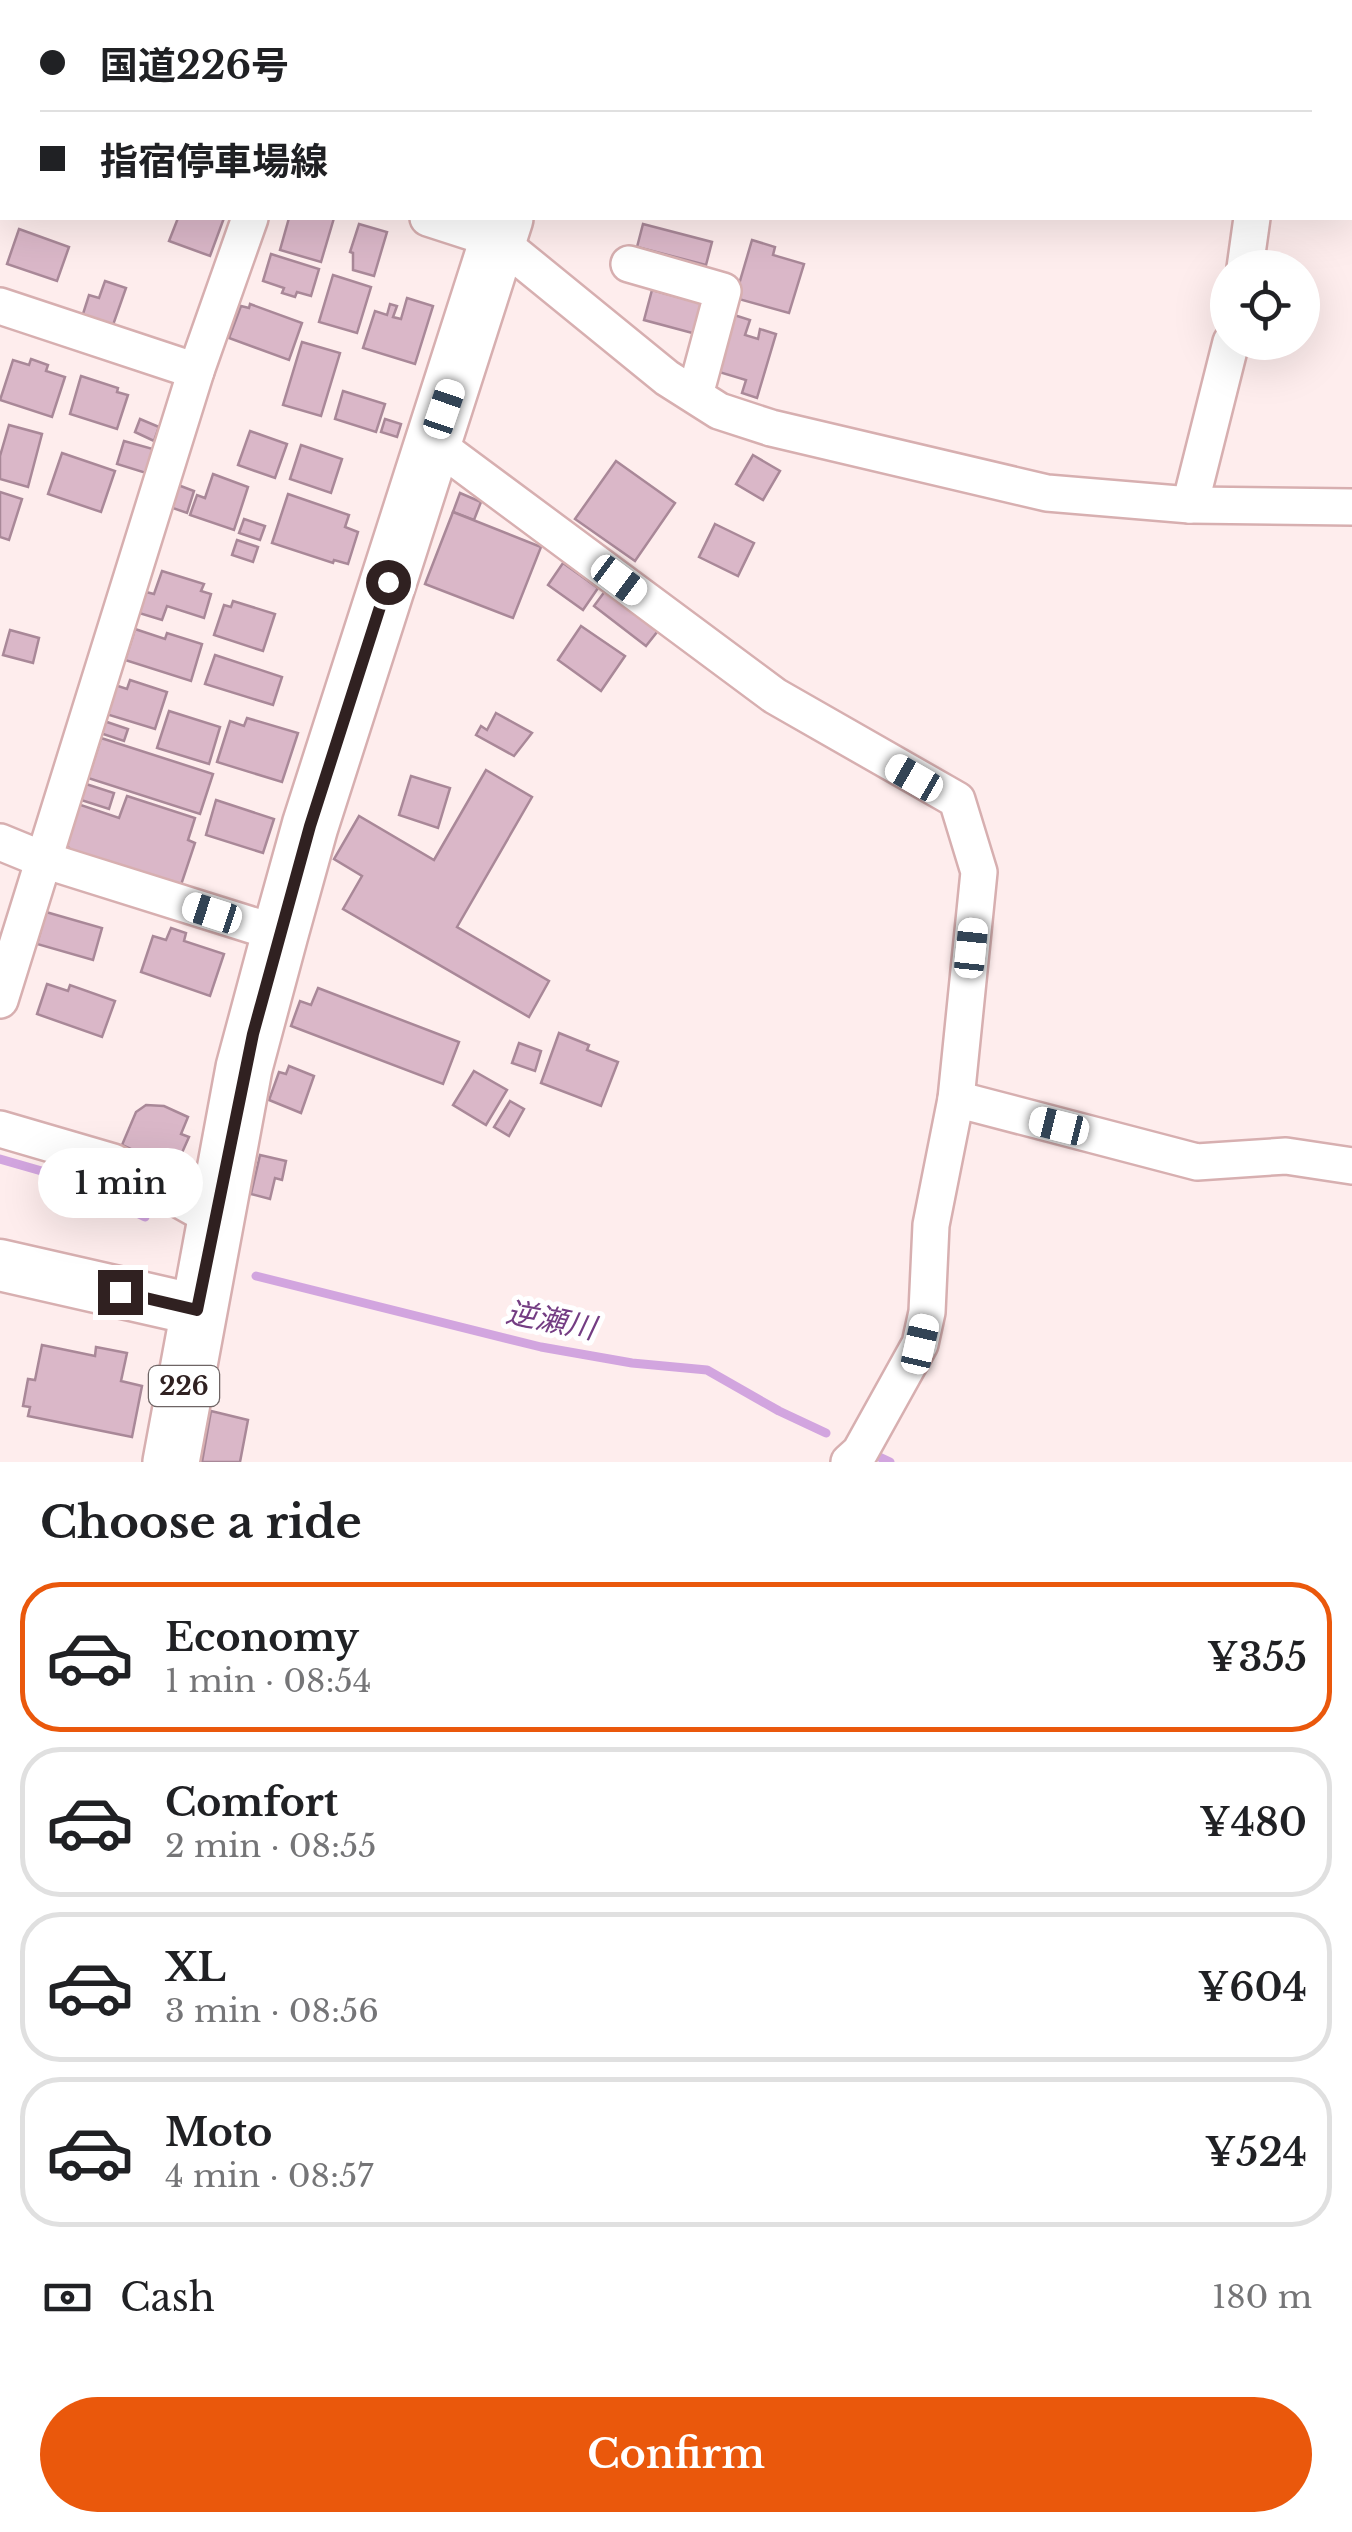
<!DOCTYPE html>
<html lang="en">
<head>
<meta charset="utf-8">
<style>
  body { margin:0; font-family:"Libre Baskerville","Noto Sans JP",serif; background:#f2f2f2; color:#202124; height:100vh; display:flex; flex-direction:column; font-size:38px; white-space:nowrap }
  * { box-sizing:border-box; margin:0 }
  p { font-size:32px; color:#757577 }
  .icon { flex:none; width:55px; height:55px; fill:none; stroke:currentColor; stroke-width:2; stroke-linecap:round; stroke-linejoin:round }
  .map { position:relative; height:1462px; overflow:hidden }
  .sheet { display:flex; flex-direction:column; background:#fff; flex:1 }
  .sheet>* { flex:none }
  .banner { position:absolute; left:0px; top:0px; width:1352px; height:220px; box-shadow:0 10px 40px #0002; display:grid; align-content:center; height:220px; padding:0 40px; background:#fff }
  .fabs { position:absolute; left:1210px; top:250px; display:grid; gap:20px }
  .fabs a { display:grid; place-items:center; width:110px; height:110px; border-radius:50%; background:#fff; box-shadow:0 10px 40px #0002; font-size:50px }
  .end { position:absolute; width:45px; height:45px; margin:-22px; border:12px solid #302121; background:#fff; box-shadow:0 0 0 5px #fff }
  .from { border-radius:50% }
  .bubble { position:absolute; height:70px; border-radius:35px; background:#fff; box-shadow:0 10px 40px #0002; font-size:32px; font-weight:600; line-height:70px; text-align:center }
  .car { position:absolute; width:30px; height:60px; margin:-30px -15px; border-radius:12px; box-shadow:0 0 8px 2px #0007; background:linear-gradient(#fff 24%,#345 0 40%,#fff 0 76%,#345 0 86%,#fff 0) }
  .banner b { display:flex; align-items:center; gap:35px; height:95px; font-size:38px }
  .banner b+b { border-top:2px solid #e0e0e0 }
  .banner i { width:25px; height:25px; background:#202124 }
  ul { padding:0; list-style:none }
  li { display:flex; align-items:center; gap:30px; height:150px; margin:0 20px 15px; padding:0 20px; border:5px solid #e0e0e0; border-radius:40px }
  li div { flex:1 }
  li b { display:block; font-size:38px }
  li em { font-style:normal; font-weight:600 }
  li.current { border-color:#ea580c }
  li>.icon { width:90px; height:90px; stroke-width:1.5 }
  h2 { padding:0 40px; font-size:45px; line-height:120px }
  .pay { display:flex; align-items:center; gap:25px; height:110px; padding:0 40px; font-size:38px }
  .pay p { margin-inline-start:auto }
  .button { display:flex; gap:20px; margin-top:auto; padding:20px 40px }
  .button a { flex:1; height:115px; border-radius:60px; background:#ea580c; color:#fff; font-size:40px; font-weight:600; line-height:115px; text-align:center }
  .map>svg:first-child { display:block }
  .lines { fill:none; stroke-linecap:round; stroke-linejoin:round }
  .stream { stroke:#d2a5df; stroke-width:9 }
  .building { fill:#dab7c8; stroke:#a98898; stroke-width:2.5 }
  .street-casing { stroke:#d7afb0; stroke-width:40 }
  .secondary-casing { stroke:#d7afb0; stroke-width:55 }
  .highway-casing { stroke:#d7afb0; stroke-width:60 }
  .street { stroke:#fff; stroke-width:35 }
  .secondary { stroke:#fff; stroke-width:50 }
  .highway { stroke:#fff; stroke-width:55 }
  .route { stroke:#302121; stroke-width:12 }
  .labels { text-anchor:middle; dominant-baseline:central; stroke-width:10; stroke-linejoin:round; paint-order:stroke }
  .shield { fill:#fff; stroke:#6e6464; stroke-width:2.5 }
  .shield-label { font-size:25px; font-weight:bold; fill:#302121 }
  .water-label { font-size:30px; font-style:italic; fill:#743d83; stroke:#fff }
</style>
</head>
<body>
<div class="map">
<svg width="1352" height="1462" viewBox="0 0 1352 1462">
  <rect width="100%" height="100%" fill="#feeded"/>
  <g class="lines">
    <!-- stream -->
    <g class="stream">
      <polyline points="0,1159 66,1178 145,1217"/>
      <polyline points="256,1276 541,1347 632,1363 707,1370 779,1411 826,1433"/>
      <polyline points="873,1454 890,1462"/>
    </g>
  </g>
  <!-- building -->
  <g class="building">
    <polygon points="178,218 224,218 210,256 169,241"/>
    <polygon points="289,218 334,218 321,262 280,250"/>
    <polygon points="359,224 387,232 374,276 353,270 353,253 350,252"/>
    <polygon points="643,224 712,242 706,265 637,247"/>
    <polygon points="19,229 69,247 57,281 7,264"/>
    <polygon points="752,240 775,247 773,255 804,264 789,313 735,298"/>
    <polygon points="271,254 319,269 311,296 297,292 295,297 282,293 284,288 263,281"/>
    <polygon points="333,275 371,287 357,333 319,322"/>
    <polygon points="105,281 126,288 112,328 82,317 89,295 99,298"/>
    <polygon points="652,290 704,304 696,334 644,320"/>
    <polygon points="407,298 433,306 415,364 363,348 375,311 387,315 390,304 397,306 393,317 401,319"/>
    <polygon points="250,304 302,323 289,360 229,338 241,306 249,308"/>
    <polygon points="731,314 750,320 745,335 758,339 760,329 776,334 757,398 742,393 746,380 719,372 729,337 725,336"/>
    <polygon points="302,342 340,353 321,416 283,405"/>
    <polygon points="31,359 48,365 46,371 65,377 52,417 0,400 13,360 29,365"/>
    <polygon points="81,376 118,388 117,392 128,395 117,429 70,414"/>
    <polygon points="343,391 385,404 376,432 335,419"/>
    <polygon points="140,419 159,427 154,441 135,432"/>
    <polygon points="385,419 401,424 397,437 381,432"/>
    <polygon points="9,425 42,434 28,487 0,479 0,456"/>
    <polygon points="250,431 287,444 275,478 238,465"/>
    <polygon points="124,441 153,449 146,473 117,464"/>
    <polygon points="301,445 342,459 331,493 290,479"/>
    <polygon points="62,453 115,471 101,512 48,494"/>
    <polygon points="753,455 780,471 763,500 736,484"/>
    <polygon points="616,461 675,503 635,561 575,519"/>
    <polygon points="213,474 248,487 234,530 190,515 197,495 205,498"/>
    <polygon points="178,485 194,491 187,513 170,507"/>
    <polygon points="0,492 22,499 9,540 0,537"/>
    <polygon points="460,493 481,502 474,520 453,512"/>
    <polygon points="288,494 349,515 345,527 358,532 348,564 334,560 333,563 272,543"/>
    <polygon points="453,512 541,547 513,618 425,584"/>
    <polygon points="244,519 265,526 260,540 239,533"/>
    <polygon points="715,524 754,543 738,576 699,557"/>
    <polygon points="237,540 258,547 253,562 232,555"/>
    <polygon points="563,563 598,588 583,610 548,585"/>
    <polygon points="162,571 204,584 201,591 211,594 204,618 167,606 162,620 139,613 146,592 154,594"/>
    <polygon points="608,587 661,627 646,646 594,606"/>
    <polygon points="233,601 275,614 263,651 214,635 224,605 231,607"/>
    <polygon points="581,626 625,656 601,691 558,660"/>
    <polygon points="135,629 165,639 167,633 202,644 191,681 125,660"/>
    <polygon points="10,630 39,638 33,663 3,655"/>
    <polygon points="215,655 282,677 273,705 205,684"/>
    <polygon points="130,680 167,692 155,729 106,714 115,685 127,689"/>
    <polygon points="169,711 220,727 209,764 157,748"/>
    <polygon points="496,713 532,733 514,756 476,735 481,726 487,730"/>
    <polygon points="247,718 298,733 282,782 217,762 230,721 244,726"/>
    <polygon points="104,721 128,729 124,741 100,733"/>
    <polygon points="101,738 213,774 200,814 88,778"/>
    <polygon points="486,770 532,797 457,927 549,981 529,1017 343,909 362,876 334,859 359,816 434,860"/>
    <polygon points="411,776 450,788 438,828 399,815"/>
    <polygon points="86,784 114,793 109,809 81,800"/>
    <polygon points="127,796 195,818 188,840 195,843 180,888 72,852 65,843 78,804 119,818"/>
    <polygon points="216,800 274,819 263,853 206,835"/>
    <polygon points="46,912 102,928 93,960 37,944"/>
    <polygon points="171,928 186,933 184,941 224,954 210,996 141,972 153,936 166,940"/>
    <polygon points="47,984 68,991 70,985 115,1001 102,1037 37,1014"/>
    <polygon points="318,988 459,1042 443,1084 291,1026 300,1001 311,1005"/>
    <polygon points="559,1033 589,1045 587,1050 618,1062 601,1106 541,1083"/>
    <polygon points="519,1043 541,1051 535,1071 512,1063"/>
    <polygon points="289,1066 314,1076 301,1113 269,1100 279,1072 286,1074"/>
    <polygon points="474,1071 507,1090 486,1125 453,1105"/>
    <polygon points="510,1101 524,1109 509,1136 494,1127"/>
    <polygon points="146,1105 164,1106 188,1117 181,1134 189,1137 172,1175 132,1158 135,1151 122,1145 136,1112"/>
    <polygon points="260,1155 286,1161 282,1180 275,1178 270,1199 251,1194"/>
    <polygon points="42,1345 95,1356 96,1347 127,1353 121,1381 142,1386 132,1437 28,1416 30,1407 23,1406 28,1379 35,1380"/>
    <polygon points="211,1411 248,1420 240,1462 202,1462"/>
  </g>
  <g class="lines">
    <!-- street casing -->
    <g class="street-casing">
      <g id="street">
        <polyline points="75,2 75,0"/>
        <polyline points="319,2 320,0"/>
        <polyline points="1333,2 1335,0"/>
        <polyline points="0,73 2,73"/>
        <polyline points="428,218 499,241 667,378 719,411 771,428 1047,493 1190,505 1352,507"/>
        <polyline points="629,264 723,291 695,395"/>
        <polyline points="1245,268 1252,218"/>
        <polyline points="0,306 196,371"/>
        <polyline points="433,442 775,696 957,800 979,872 956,1099 931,1225 927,1312 920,1344 860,1452 849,1462"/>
        <polyline points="1190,505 1231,342"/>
        <polyline points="0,842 44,860 280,934"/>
        <polyline points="0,1000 196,371 250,218"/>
        <polyline points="956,1099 1197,1162 1286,1156 1352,1166"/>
        <polyline points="0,1129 113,1162 214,1219"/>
      </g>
    </g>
    <!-- secondary casing -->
    <g class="secondary-casing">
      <polyline id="secondary" points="0,1265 197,1310"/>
    </g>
    <!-- highway casing -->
    <g class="highway-casing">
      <g id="highway">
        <polyline points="557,2 558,0"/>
        <polyline points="171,1462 244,1068 280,934 310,826 505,218"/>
      </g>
    </g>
    <!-- street -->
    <use href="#street" class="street"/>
    <!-- secondary -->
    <use href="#secondary" class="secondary"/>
    <!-- highway -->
    <use href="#highway" class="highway"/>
  </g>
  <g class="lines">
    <!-- route -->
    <polyline class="route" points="120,1292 197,1310 253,1034 310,826 388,582"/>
  </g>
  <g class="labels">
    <!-- shield labels -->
    <rect class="shield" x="149" y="1366" width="70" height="40" rx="8"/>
    <g class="shield-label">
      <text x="184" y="1386">226</text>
    </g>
    <!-- water labels -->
    <g class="water-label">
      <text transform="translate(551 1320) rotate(11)">逆瀬川</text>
    </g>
  </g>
</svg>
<div class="fabs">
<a><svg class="icon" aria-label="locate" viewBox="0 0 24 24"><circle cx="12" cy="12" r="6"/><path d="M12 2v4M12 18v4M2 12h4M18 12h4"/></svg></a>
</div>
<i class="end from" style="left:388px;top:582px"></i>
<i class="end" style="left:120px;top:1292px"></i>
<div class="bubble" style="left:38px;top:1148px;width:165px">1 min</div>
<i class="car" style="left:444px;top:409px;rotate:19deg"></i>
<i class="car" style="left:619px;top:580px;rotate:127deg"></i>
<i class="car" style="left:914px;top:778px;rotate:300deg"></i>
<i class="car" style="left:212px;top:913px;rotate:288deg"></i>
<i class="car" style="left:971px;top:948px;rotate:6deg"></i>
<i class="car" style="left:1059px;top:1126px;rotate:284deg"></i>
<i class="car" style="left:920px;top:1344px;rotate:13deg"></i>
<div class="banner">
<b><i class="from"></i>国道226号</b>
<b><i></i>指宿停車場線</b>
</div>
</div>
<section class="sheet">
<h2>Choose a ride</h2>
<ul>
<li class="current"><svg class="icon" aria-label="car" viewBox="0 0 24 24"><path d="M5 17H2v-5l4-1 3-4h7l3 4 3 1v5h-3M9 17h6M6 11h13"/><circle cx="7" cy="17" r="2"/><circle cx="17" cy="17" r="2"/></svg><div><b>Economy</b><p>1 min · 08:54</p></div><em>¥355</em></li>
<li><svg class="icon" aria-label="car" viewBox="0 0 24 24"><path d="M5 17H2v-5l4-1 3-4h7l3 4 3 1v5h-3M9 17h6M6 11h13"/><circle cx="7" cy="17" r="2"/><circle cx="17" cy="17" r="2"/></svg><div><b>Comfort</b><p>2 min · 08:55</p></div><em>¥480</em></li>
<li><svg class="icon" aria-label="car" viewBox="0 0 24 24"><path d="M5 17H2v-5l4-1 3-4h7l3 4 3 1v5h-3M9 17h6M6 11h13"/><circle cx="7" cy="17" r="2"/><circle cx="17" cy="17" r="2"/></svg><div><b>XL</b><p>3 min · 08:56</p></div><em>¥604</em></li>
<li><svg class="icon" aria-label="car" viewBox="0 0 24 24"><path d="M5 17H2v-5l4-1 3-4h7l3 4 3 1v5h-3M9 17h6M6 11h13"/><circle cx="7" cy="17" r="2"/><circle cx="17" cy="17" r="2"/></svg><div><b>Moto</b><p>4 min · 08:57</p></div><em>¥524</em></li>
</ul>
<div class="pay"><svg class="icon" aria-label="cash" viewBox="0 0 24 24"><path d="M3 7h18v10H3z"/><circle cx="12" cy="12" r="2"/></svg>Cash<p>180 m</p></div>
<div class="button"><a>Confirm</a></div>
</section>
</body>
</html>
